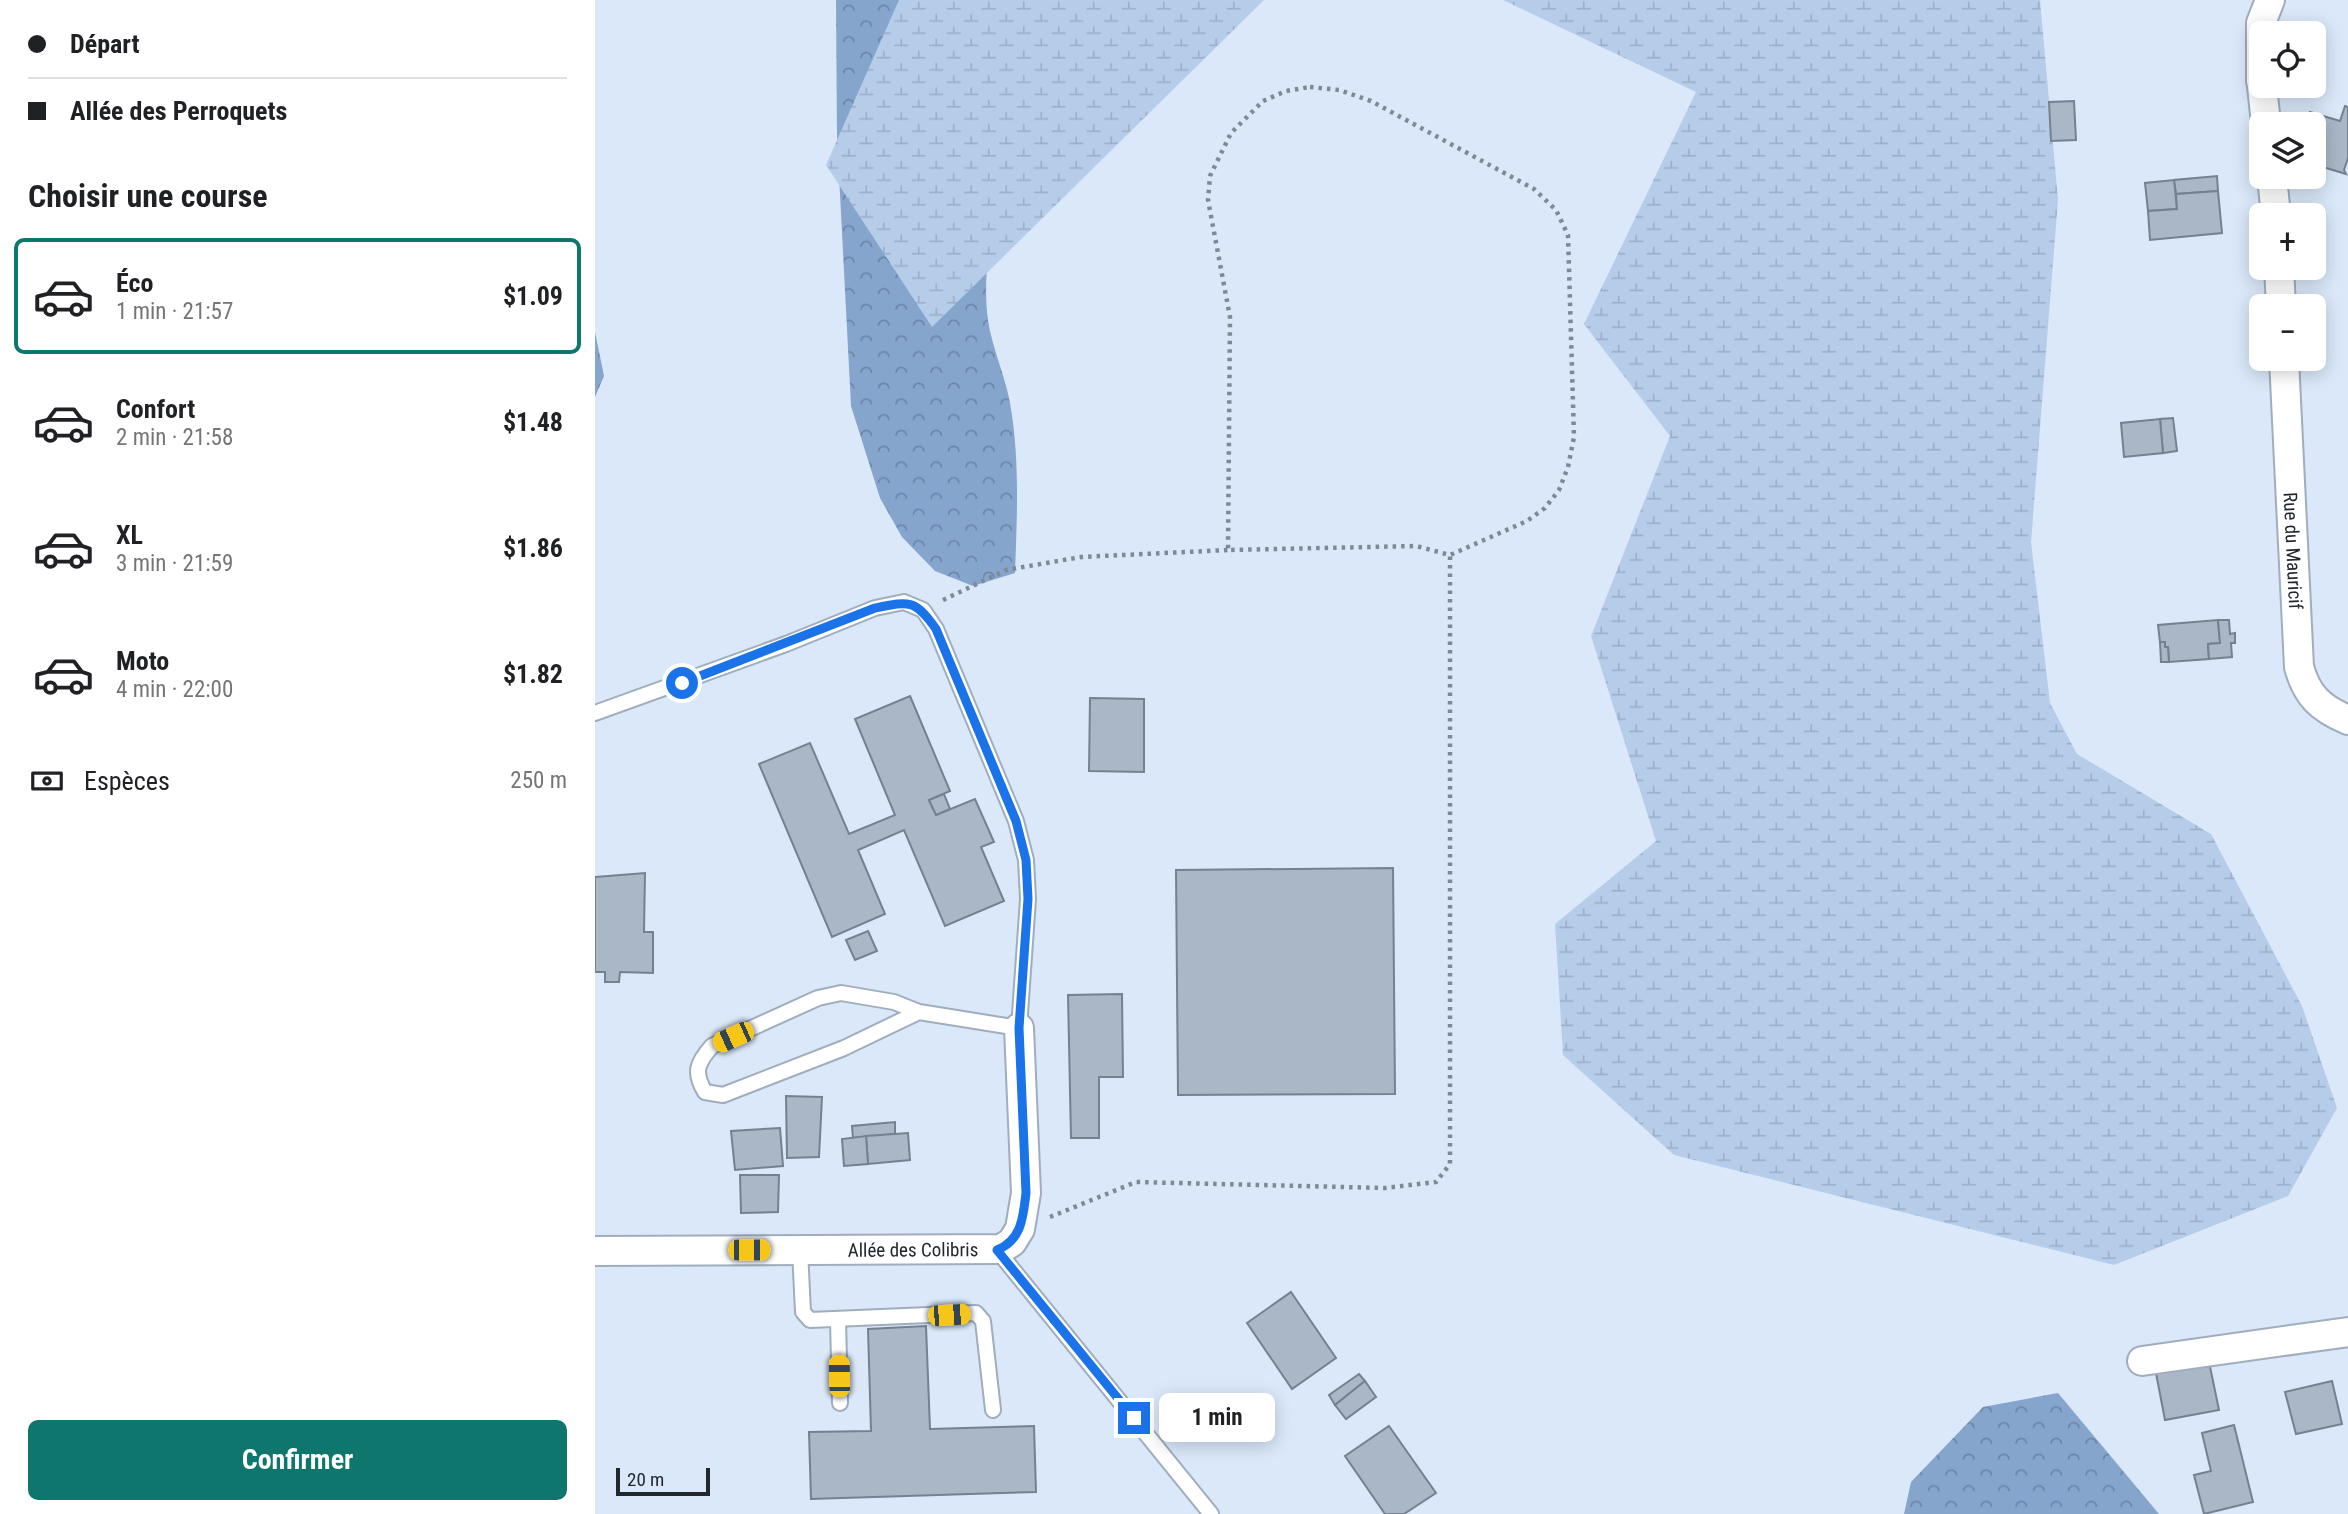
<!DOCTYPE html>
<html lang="fr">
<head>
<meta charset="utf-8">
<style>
  body { margin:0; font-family:"Roboto Condensed",sans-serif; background:#f6f6f6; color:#202124; height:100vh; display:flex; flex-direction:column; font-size:26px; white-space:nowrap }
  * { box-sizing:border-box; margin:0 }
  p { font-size:23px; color:#757577 }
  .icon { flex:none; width:38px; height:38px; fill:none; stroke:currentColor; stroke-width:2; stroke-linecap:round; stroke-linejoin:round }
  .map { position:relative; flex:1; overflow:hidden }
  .side { display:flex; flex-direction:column; background:#fff; width:595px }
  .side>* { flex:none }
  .hud { display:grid; align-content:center; height:154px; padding:0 28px; background:#fff }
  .tools { position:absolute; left:1654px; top:21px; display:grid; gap:14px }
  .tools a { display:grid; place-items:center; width:77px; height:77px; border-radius:10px; background:#fff; box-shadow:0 4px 18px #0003; font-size:35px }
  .scale { position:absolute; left:21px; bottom:18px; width:94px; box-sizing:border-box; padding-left:7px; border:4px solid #22272d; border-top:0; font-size:19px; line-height:24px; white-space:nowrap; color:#22272d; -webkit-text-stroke:5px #dae8f9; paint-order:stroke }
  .end { position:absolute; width:32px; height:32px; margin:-16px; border:9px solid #1a73e8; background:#fff; box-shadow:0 0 0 4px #fff }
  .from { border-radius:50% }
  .bubble { position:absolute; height:49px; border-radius:10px; background:#fff; box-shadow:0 4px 18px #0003; font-size:23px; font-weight:700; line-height:49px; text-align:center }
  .car { position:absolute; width:21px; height:42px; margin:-21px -10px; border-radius:9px; box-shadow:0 0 5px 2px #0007; background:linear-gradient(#f5c518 24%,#345 0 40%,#f5c518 0 76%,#345 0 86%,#f5c518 0) }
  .hud b { display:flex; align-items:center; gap:24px; height:66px; font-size:26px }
  .hud b+b { border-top:2px solid #e0e0e0 }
  .hud i { width:18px; height:18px; background:#202124 }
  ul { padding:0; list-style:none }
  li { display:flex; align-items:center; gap:21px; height:116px; margin:0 14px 10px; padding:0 14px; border:4px solid transparent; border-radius:10px }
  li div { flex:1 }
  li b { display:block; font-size:26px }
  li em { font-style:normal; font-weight:700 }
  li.active { border-color:#0f766e }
  li>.icon { width:63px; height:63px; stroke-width:1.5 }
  h2 { padding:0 28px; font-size:32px; line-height:84px }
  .pay { display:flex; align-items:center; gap:18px; height:77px; padding:0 28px; font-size:26px }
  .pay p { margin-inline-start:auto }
  .button { display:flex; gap:14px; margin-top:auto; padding:14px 28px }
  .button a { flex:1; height:80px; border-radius:10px; background:#0f766e; color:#fff; font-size:28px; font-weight:700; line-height:80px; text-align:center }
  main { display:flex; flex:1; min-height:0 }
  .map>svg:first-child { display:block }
  .forest { fill:url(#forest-crowns) }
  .wetland { fill:url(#wetland-marsh) }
  .building { fill:#aab7c7; stroke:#758190; stroke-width:2 }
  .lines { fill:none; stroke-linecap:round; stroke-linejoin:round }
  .lane-casing { stroke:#a0adbd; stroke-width:18 }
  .street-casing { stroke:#a0adbd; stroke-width:32 }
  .path { stroke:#7f8994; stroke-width:4.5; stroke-dasharray:3.5 5; stroke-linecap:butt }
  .lane { stroke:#fff; stroke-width:14 }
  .street { stroke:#fff; stroke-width:28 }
  .route { stroke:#1a73e8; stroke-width:9 }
  .labels { text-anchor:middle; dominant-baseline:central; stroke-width:5; stroke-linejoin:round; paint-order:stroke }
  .street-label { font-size:19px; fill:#22272d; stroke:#dae8f9 }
</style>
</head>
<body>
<main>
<section class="side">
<div class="hud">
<b><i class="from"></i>Départ</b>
<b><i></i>Allée des Perroquets</b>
</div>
<h2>Choisir une course</h2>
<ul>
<li class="active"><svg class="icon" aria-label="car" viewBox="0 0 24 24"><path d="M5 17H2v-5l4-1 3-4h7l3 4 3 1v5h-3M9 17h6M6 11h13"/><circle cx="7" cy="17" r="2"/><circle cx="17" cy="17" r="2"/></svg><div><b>Éco</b><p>1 min · 21:57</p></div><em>$1.09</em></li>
<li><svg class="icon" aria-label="car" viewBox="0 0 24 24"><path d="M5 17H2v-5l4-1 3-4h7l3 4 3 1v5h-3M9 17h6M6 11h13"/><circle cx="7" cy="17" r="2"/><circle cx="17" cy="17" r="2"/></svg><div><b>Confort</b><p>2 min · 21:58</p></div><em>$1.48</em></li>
<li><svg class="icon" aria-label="car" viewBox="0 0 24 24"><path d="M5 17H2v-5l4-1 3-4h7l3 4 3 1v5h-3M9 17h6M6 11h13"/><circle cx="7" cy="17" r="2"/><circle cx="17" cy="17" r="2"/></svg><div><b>XL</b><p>3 min · 21:59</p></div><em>$1.86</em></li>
<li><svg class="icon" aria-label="car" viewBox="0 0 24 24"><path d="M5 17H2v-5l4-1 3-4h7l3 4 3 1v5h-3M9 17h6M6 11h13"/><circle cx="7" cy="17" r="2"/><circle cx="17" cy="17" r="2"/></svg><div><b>Moto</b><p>4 min · 22:00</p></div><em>$1.82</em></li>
</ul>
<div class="pay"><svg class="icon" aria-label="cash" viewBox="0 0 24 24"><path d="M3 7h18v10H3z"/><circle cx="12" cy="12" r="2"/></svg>Espèces<p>250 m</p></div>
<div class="button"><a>Confirmer</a></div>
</section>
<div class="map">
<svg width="1753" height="1514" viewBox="0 0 1753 1514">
  <defs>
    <pattern id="forest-crowns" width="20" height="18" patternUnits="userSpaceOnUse" patternTransform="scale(1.75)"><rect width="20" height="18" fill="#85a5cd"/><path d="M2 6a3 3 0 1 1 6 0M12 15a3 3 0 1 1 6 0" fill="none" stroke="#6c86a7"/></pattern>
    <pattern id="wetland-marsh" width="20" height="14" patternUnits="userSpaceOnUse" patternTransform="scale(1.75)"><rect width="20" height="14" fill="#b6cdea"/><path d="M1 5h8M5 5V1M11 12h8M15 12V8" fill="none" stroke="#9cb0c9"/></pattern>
  </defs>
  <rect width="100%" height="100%" fill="#dae8f9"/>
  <!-- forest -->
  <g class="forest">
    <path d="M 241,0 L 609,0 L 396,230 C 392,260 389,290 393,320 C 397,348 410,375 415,403 C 425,459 422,516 420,573 L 378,586 L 340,571 L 307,537 L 285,498 L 256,406 L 242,136 Z"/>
    <polygon points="0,332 9,376 0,397"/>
    <polygon points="1463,1393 1564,1514 1309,1514 1316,1482 1388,1407"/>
  </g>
  <!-- wetland -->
  <g class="wetland">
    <polygon points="304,0 669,0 337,327 231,165"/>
    <polygon points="908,0 1445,0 1463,200 1436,542 1455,703 1482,754 1616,834 1707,1006 1742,1108 1693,1196 1519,1265 1079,1155 968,1055 960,924 1061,841 996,636 1075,436 989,324 1101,92"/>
  </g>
  <!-- building -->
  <g class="building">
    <polygon points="1479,101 1481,140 1456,141 1454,102"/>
    <polygon points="1750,106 1753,107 1753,158 1749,170 1751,174 1718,164 1718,124 1711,124 1715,112 1745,121"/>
    <polygon points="1622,176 1623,191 1581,194 1579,180"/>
    <polygon points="1579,180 1582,209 1553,211 1550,183"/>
    <polygon points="1623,191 1627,233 1555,240 1553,211 1582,209 1581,194"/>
    <polygon points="1578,418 1582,451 1568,453 1565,419"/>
    <polygon points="1565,419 1568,453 1529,457 1526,423"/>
    <polygon points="1623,620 1625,643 1613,644 1614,659 1574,662 1573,647 1570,647 1570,642 1565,642 1563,625"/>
    <polygon points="1623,620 1634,620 1635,634 1640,633 1640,643 1636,643 1637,657 1614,659 1613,644 1625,643"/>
    <polygon points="1565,642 1570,642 1570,647 1573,647 1574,662 1566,662"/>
    <polygon points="315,696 355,791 334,800 341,815 380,799 399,842 386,847 409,901 350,926 309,830 263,850 290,914 237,937 164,764 215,743 254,834 300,815 260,719"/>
    <polygon points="495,698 549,699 549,772 494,771"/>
    <polygon points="349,794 355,809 341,815 334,800"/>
    <polygon points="798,868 800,1094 583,1095 581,870"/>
    <polygon points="50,873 49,932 58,932 58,973 25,972 24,982 10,982 10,972 0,972 0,877"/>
    <polygon points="273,931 282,951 260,960 251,940"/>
    <polygon points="527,994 528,1077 504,1077 504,1138 476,1138 473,995"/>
    <polygon points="191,1096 227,1097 224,1157 192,1158"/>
    <polygon points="300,1122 300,1134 258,1138 257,1126"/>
    <polygon points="185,1128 188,1166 140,1170 136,1131"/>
    <polygon points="313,1133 315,1160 273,1164 271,1136"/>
    <polygon points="271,1136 273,1164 249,1166 247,1139"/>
    <polygon points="145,1175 184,1175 183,1212 146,1213"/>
    <polygon points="696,1292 741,1358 697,1389 652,1323"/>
    <polygon points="331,1326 335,1429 439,1426 441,1492 216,1499 214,1432 276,1431 273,1329"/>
    <polygon points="1613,1357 1624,1410 1570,1420 1560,1368"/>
    <polygon points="764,1374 770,1381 740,1405 734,1395"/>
    <polygon points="770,1381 781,1397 751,1419 740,1405"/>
    <polygon points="1737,1381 1747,1424 1701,1434 1690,1392"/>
    <polygon points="1639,1425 1658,1502 1609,1514 1599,1475 1616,1471 1607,1433"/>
    <polygon points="794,1426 841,1493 809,1514 790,1514 750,1456"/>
  </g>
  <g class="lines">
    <!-- lane casing -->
    <g class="lane-casing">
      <g id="lane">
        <path d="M 0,713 L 191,644 L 280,608 L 309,602 L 328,610 L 341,629 L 421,821 L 431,860 L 433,899 L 424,1028 L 324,1012 L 299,1002 L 246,993 L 223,998 L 117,1046 C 102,1063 98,1072 110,1092 L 128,1095 L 249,1048 L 324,1012"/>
        <polyline points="205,1250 208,1312 215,1320 381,1313 388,1321 398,1410"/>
        <polyline points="402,1250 616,1514"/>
        <polyline points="243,1320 245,1403"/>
      </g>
    </g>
    <!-- street casing -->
    <g class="street-casing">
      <g id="street">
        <polyline points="1666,81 1666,23 1675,0"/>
        <polyline points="1667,86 1671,124"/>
        <polyline points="1677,177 1681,215"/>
        <polyline points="1684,268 1686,306"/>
        <path id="s1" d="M 1689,359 L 1704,667 C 1712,696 1725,708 1753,720"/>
        <path id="s2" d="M 0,1251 L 406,1249 L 417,1242 L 425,1229 L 431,1193 L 424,1028"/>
        <polyline points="1547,1361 1753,1332"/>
      </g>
    </g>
    <!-- path -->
    <g class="path">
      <polygon points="715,87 744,90 776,101 939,189 961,210 973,235 979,437 973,467 964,490 950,508 932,521 855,555 821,546 633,550 635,317 613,200 615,176 636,133 668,101 691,91"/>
      <polyline points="348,600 411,570 486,557 633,550"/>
      <polyline points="455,1217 541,1182 790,1188 841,1182 855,1164 855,555"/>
    </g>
    <!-- lane -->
    <use href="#lane" class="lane"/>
    <!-- street -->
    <use href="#street" class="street"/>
  </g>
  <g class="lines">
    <!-- route -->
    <path class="route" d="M 87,683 L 280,608 C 314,601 320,599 341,629 L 421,821 L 431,860 L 433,899 L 424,1028 L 431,1193 C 428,1217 427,1240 402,1250 L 539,1418"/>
  </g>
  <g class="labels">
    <!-- street labels -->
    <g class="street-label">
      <text stroke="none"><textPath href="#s1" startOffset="192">Rue du Mauricif</textPath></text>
      <text stroke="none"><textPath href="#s2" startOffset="318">Allée des Colibris</textPath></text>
    </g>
  </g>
</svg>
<div class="tools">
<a><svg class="icon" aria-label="locate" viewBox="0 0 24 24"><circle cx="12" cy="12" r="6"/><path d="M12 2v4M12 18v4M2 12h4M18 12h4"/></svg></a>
<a><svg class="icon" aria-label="layers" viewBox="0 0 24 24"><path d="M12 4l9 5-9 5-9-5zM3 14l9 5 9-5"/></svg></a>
<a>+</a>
<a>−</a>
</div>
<div class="scale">20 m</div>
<i class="end from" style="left:87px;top:683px"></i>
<i class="end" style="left:539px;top:1418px"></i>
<div class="bubble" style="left:564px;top:1393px;width:116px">1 min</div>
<i class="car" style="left:138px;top:1037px;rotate:246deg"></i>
<i class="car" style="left:154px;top:1250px;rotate:90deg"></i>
<i class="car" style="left:354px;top:1315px;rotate:87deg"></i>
<i class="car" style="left:244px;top:1376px;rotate:359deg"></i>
</div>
</main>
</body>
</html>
